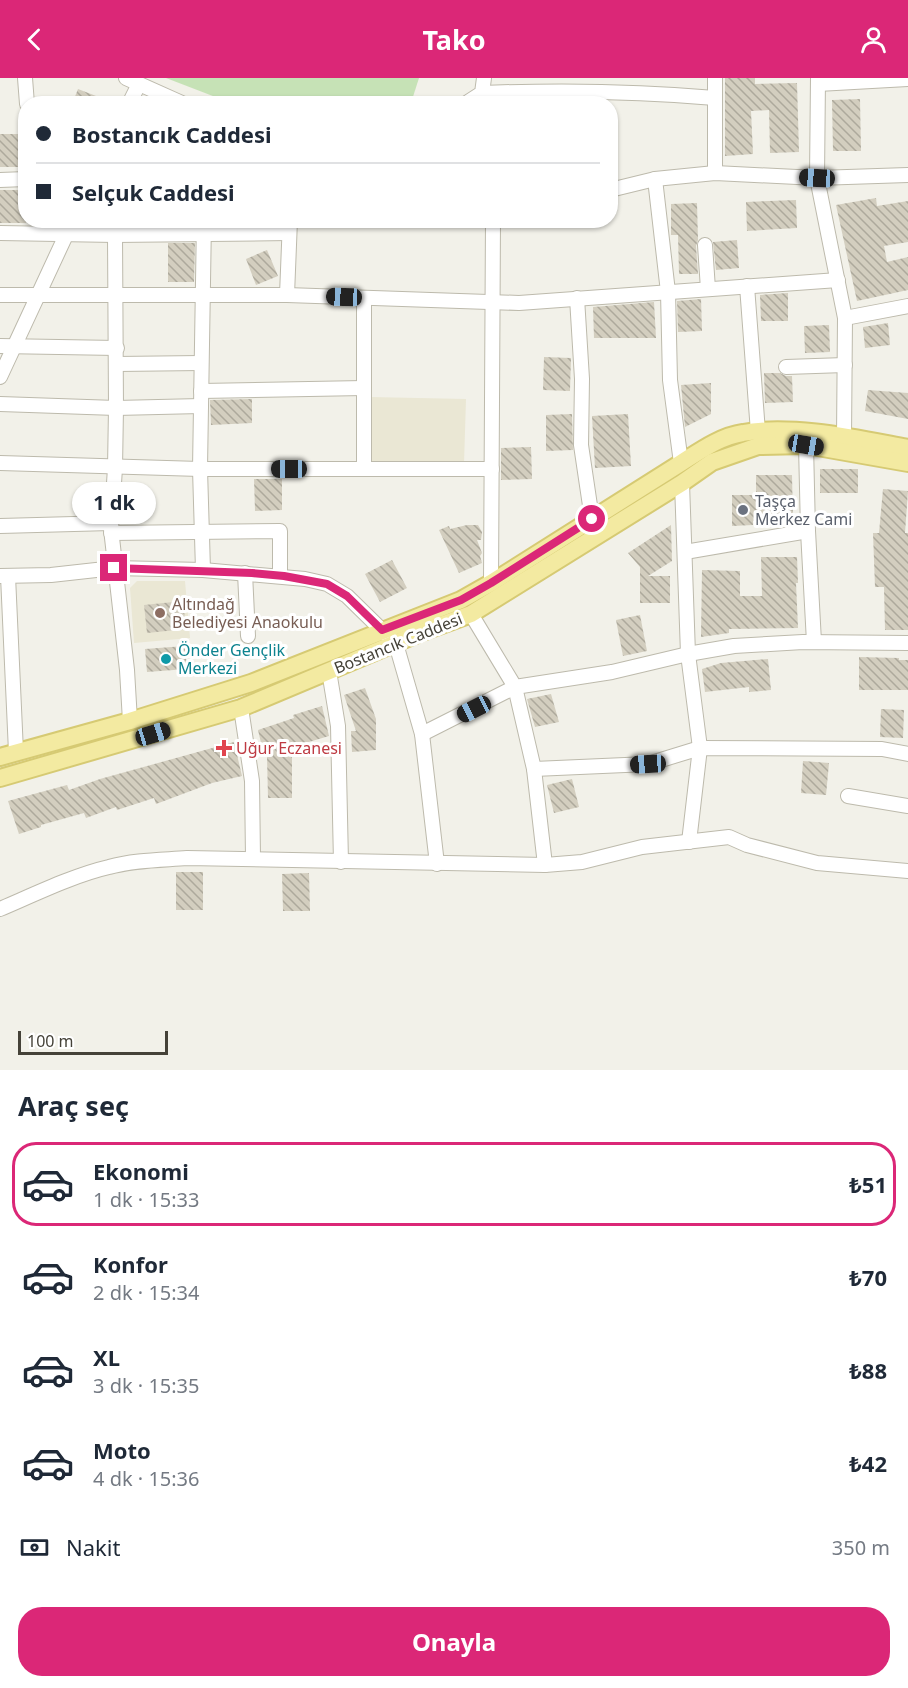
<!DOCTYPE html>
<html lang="tr">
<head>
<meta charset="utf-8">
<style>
  body { margin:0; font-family:"Noto Sans",sans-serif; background:#f2f2f3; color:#1f2937; height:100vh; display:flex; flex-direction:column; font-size:22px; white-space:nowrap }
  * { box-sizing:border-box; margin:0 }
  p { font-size:20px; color:#747a83 }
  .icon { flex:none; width:33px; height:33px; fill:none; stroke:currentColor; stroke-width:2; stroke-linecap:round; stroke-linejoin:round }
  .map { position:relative; height:992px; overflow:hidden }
  .drawer { display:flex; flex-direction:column; background:#fff; flex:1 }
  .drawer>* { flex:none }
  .top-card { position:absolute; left:18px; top:18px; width:600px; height:132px; border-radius:24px; box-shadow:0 2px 4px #0004; display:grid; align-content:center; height:132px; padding:0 18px; background:#fff }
  .scale { position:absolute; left:18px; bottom:15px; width:150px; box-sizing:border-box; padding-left:6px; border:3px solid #454238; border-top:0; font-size:16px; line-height:21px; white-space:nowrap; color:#454238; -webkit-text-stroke:4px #fff; paint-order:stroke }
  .end { position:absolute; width:27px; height:27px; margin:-14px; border:8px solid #db2777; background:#fff; box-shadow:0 0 0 3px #fff }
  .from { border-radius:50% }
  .bubble { position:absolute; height:42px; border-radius:21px; background:#fff; box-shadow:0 2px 4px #0004; font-size:20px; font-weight:700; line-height:42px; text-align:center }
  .car { position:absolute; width:18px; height:36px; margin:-18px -9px; border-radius:8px; box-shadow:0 0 4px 2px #0007; background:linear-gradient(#222 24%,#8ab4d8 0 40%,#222 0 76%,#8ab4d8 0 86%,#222 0) }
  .top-card b { display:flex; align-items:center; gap:21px; height:57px; font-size:22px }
  .top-card b+b { border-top:2px solid #e0e1e3 }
  .top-card i { width:15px; height:15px; background:#1f2937 }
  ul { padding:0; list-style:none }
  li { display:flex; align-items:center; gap:18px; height:84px; margin:0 12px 9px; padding:0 6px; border:3px solid transparent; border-radius:24px }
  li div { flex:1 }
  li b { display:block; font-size:22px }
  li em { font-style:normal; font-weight:700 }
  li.current { border-color:#db2777 }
  li>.icon { width:54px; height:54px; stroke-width:1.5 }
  h2 { padding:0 18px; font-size:27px; line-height:72px }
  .pay { display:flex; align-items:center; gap:15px; height:66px; padding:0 18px; font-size:22px }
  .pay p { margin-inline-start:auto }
  .button { display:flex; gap:12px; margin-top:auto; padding:12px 18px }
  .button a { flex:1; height:69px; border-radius:24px; background:#db2777; color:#fff; font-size:24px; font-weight:700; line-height:69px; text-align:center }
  header { display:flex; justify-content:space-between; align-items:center; height:78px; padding:0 18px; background:#db2777; color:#fff; font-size:27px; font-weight:700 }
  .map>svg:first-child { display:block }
  .education { fill:#eae7d4 }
  .green { fill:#c6e2b6 }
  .building { fill:url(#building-back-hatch) }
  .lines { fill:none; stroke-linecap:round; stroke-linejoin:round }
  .minor-casing { stroke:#bdbaac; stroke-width:16 }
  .major-casing { stroke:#d6ca73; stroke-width:20 }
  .minor { stroke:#fff; stroke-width:14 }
  .major { stroke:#f3eaa1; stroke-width:16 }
  .route { stroke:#db2777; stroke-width:8 }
  .worship-dot { fill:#6b7280; stroke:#fff; stroke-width:2 }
  .education-dot { fill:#8d6e63; stroke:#fff; stroke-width:2 }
  .culture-dot { fill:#0f9aa8; stroke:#fff; stroke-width:2 }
  .health-dot { fill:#e0444e; stroke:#fff; stroke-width:2 }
  .labels { text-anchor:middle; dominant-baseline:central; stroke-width:6; stroke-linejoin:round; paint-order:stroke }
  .worship-label { font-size:16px; fill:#5b616d; stroke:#fff; text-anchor:start }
  .education-label { font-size:16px; fill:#785e54; stroke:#fff; text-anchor:start }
  .street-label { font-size:16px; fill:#454238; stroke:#fff }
  .culture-label { font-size:16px; fill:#0d838f; stroke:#fff; text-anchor:start }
  .health-label { font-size:16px; fill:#be3a42; stroke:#fff; text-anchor:start }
</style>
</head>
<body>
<header><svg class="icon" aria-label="back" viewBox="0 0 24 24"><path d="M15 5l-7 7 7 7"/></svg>Tako<svg class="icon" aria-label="person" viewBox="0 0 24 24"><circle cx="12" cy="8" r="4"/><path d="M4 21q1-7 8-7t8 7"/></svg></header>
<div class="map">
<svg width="908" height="992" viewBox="0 0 908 992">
  <defs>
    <pattern id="building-back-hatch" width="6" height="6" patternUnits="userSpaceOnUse" patternTransform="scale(1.5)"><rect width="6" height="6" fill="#d3cebf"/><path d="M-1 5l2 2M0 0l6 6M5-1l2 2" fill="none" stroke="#ada99c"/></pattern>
  </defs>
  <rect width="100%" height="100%" fill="#f2f1e9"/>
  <!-- education -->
  <g class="education">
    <polygon points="370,319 466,321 464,385 370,384"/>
    <polygon points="137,503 185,503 190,560 134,565 130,510"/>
  </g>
  <!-- green -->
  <polygon class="green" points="166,0 419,0 411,25 231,25"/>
  <!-- building -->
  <g class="building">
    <polygon points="725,0 755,0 755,6 797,5 799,74 770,75 769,32 751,33 753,76 725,78"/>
    <polygon points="78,11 114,25 114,26 72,26"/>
    <polygon points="860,21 861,73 833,73 832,22"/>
    <polygon points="0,56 19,56 20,89 0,89"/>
    <rect x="0" y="112" width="26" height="33"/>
    <polygon points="876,120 877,128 908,123 908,164 884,168 887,184 908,179 908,212 857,223 836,127"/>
    <polygon points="796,122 797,150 747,153 746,124"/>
    <polygon points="697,125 698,162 696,168 698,196 679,196 678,157 671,157 671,126"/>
    <polygon points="737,162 739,190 716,192 713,164"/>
    <polygon points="168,165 195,165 194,204 168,204"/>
    <polygon points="267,172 278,198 256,207 246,181"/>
    <polygon points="788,215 788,243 761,243 760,217"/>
    <polygon points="701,221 702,253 678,254 677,223"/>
    <polygon points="654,224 656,260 594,260 593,229"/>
    <polygon points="888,245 890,267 865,270 863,249"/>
    <polygon points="829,247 830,274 805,275 804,248"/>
    <polygon points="544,279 571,280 570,313 543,312"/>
    <polygon points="764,295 780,295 786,298 792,298 793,324 765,325"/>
    <polygon points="711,305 711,336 685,349 681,307"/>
    <polygon points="868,312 908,315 908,341 865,333"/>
    <polygon points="252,321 252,345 211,347 210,322"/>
    <polygon points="572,336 573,372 546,373 546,337"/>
    <polygon points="628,336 631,388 595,390 592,338"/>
    <polygon points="531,369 532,401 501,402 501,370"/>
    <rect x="820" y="391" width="38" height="24"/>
    <polygon points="756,397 792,397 793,441 753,443 753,447 732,448 732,417 756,417"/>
    <polygon points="254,401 282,401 282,432 255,433"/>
    <polygon points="883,411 908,413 905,455 908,455 908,552 885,552 884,509 875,509 873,455 879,455"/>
    <polygon points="467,447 478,447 482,454 481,462 477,462 482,475 480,478 482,485 459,495 439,452 449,448 450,451"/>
    <polygon points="671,447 672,483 648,498 670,498 670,525 640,525 640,489 628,475"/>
    <polygon points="761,479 797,479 798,505 796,505 798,550 729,551 729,555 701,559 702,492 740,493 740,518 762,518"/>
    <polygon points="392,482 407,510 380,524 365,496"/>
    <polygon points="183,523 186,551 147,555 144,527"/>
    <polygon points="640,537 647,573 623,578 616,542"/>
    <polygon points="185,568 187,591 147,594 145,571"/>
    <polygon points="859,579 899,580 899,582 908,582 908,612 859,612"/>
    <polygon points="768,581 771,612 749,614 749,609 705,614 702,591 721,585"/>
    <polygon points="365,610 376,641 376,672 352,674 351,653 356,653 344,617"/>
    <polygon points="551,616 559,644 535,649 527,621"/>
    <polygon points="322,628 329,658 292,669 292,720 268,720 267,678 264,678 258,652 294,640 293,637"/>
    <polygon points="881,631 904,632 903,660 880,659"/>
    <polygon points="234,664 242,698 212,705 156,726 154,720 117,732 116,729 86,740 84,735 41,747 41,749 19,756 8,723 67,707 69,712 100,701"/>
    <polygon points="803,683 829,685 826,717 801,715"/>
    <polygon points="572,701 579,729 554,735 547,707"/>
    <rect x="176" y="794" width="27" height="38"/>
    <polygon points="309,795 310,833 283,833 282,796"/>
  </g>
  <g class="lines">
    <!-- minor casing -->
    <g class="minor-casing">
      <g id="minor">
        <polyline points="25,0 27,26"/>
        <polyline points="126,0 184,26"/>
        <polyline points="715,0 715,95"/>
        <polyline points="818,0 817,100 845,240 844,359"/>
        <polyline points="818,6 908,1"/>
        <path d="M 482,15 C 560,12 637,13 715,20"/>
        <polyline points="129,26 139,6"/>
        <polyline points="465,26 482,15 484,0"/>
        <polyline points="655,101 668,214 670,302 681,385"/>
        <polyline points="0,102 26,101"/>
        <polyline points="610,112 655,101 715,95 817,100 908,97"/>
        <polyline points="0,155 115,157 289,155"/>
        <polyline points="115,157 116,330 115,390 111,451 127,592 130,643"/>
        <polyline points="705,167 708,211"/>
        <polyline points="747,208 758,354"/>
        <polyline points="0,217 287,217 519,225 838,202"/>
        <polyline points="287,217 290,142"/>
        <polyline points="364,220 364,391"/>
        <polyline points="577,220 582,301 581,367 592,441"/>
        <polyline points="845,240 908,228"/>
        <polyline points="0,268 117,270"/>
        <polyline points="117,286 201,285"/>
        <polyline points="786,289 845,287"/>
        <polyline points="0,299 73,142"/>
        <polyline points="201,313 364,310"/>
        <polyline points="0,326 116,330 201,328"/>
        <polyline points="806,367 808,453 814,564"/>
        <polyline points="0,385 200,391 492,391"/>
        <polyline points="682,405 688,576 700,670 689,764"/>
        <polyline points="0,448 111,445"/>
        <polyline points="111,455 280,453 280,498"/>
        <polyline points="685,474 808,453"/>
        <polyline points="203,492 200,391 204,142"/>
        <polyline points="245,495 248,558"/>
        <polyline points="0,498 51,497 114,490 203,492 305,501 327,506 347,518 396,566 422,656 437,786"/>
        <polyline points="8,498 16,674"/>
        <polyline points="491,505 493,142"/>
        <polyline points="471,536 515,609 534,691 545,787"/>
        <polyline points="329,593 338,648 341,784"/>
        <polyline points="241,630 252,703 253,780"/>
        <polyline points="422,656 515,609 612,594 688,576 734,568 803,564 908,565"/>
        <polyline points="534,691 648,686 700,670 882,671 908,676"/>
        <polyline points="848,718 908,728"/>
        <path d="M 0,831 C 33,817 74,797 109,789 C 134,782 161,782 187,780 L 545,787 L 582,784 L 642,769 L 729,759 L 747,767 L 817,785 L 908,793"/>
      </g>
    </g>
    <!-- major casing -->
    <g class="major-casing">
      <g id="major">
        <path d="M 0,679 L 130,643 L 251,605 L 461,522 L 491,505 L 681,385 C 700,373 721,358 743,355 C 793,346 859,361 908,370"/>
        <polyline points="0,700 241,630 422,554 471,536 682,405 712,384 758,368 806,367 908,385"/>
      </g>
    </g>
    <!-- minor -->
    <use href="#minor" class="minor"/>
    <!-- major -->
    <use href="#major" class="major"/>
  </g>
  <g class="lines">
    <!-- route -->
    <polyline class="route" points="114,490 252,495 284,498 327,506 347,518 382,552 461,522 491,505 592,441"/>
  </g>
  <!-- markers -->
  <circle class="worship-dot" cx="743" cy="432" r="6"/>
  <circle class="education-dot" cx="160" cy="535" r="6"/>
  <circle class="culture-dot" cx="166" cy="581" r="6"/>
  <path class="health-dot" d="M221 661h6v6h6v6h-6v6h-6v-6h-6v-6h6z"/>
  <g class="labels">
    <!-- worship labels -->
    <g class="worship-label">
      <text x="755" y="423">Taşça<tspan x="755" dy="18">Merkez Cami</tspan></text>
    </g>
    <!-- education labels -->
    <g class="education-label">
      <text x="172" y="526">Altındağ<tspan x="172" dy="18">Belediyesi Anaokulu</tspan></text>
    </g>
    <!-- street labels -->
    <g class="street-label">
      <text transform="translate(398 565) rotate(-22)">Bostancık Caddesi</text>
    </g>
    <!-- culture labels -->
    <g class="culture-label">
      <text x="178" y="572">Önder Gençlik<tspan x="178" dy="18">Merkezi</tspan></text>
    </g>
    <!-- health labels -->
    <g class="health-label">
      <text x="236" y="670">Uğur Eczanesi</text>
    </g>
  </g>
</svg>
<div class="scale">100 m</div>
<i class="end from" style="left:592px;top:441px"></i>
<i class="end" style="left:114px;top:490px"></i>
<div class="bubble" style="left:72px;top:404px;width:84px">1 dk</div>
<i class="car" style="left:817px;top:100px;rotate:273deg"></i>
<i class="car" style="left:344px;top:219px;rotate:272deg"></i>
<i class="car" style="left:806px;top:367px;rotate:100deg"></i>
<i class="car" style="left:289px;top:391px;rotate:270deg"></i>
<i class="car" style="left:474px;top:631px;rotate:243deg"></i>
<i class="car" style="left:153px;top:656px;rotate:73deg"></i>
<i class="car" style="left:648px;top:686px;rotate:267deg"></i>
<div class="top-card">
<b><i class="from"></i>Bostancık Caddesi</b>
<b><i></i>Selçuk Caddesi</b>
</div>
</div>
<section class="drawer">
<h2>Araç seç</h2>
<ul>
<li class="current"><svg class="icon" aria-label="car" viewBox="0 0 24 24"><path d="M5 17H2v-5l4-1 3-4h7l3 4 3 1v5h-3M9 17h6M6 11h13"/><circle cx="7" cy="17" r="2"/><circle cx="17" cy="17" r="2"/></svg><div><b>Ekonomi</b><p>1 dk · 15:33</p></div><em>₺51</em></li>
<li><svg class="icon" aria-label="car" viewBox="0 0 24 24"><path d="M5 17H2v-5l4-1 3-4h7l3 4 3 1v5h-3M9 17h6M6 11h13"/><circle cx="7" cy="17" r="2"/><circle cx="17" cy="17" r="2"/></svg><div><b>Konfor</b><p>2 dk · 15:34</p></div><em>₺70</em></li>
<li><svg class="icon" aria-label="car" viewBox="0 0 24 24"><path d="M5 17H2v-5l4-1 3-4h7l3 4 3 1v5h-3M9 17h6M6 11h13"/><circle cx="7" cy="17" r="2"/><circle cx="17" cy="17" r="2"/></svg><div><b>XL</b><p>3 dk · 15:35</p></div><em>₺88</em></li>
<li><svg class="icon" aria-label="car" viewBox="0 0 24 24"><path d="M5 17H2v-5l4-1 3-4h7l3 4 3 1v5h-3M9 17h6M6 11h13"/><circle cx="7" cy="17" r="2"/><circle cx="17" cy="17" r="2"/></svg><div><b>Moto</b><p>4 dk · 15:36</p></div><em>₺42</em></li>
</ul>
<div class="pay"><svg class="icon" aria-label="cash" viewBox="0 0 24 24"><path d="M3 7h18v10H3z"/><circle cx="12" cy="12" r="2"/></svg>Nakit<p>350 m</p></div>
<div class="button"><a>Onayla</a></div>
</section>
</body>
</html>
